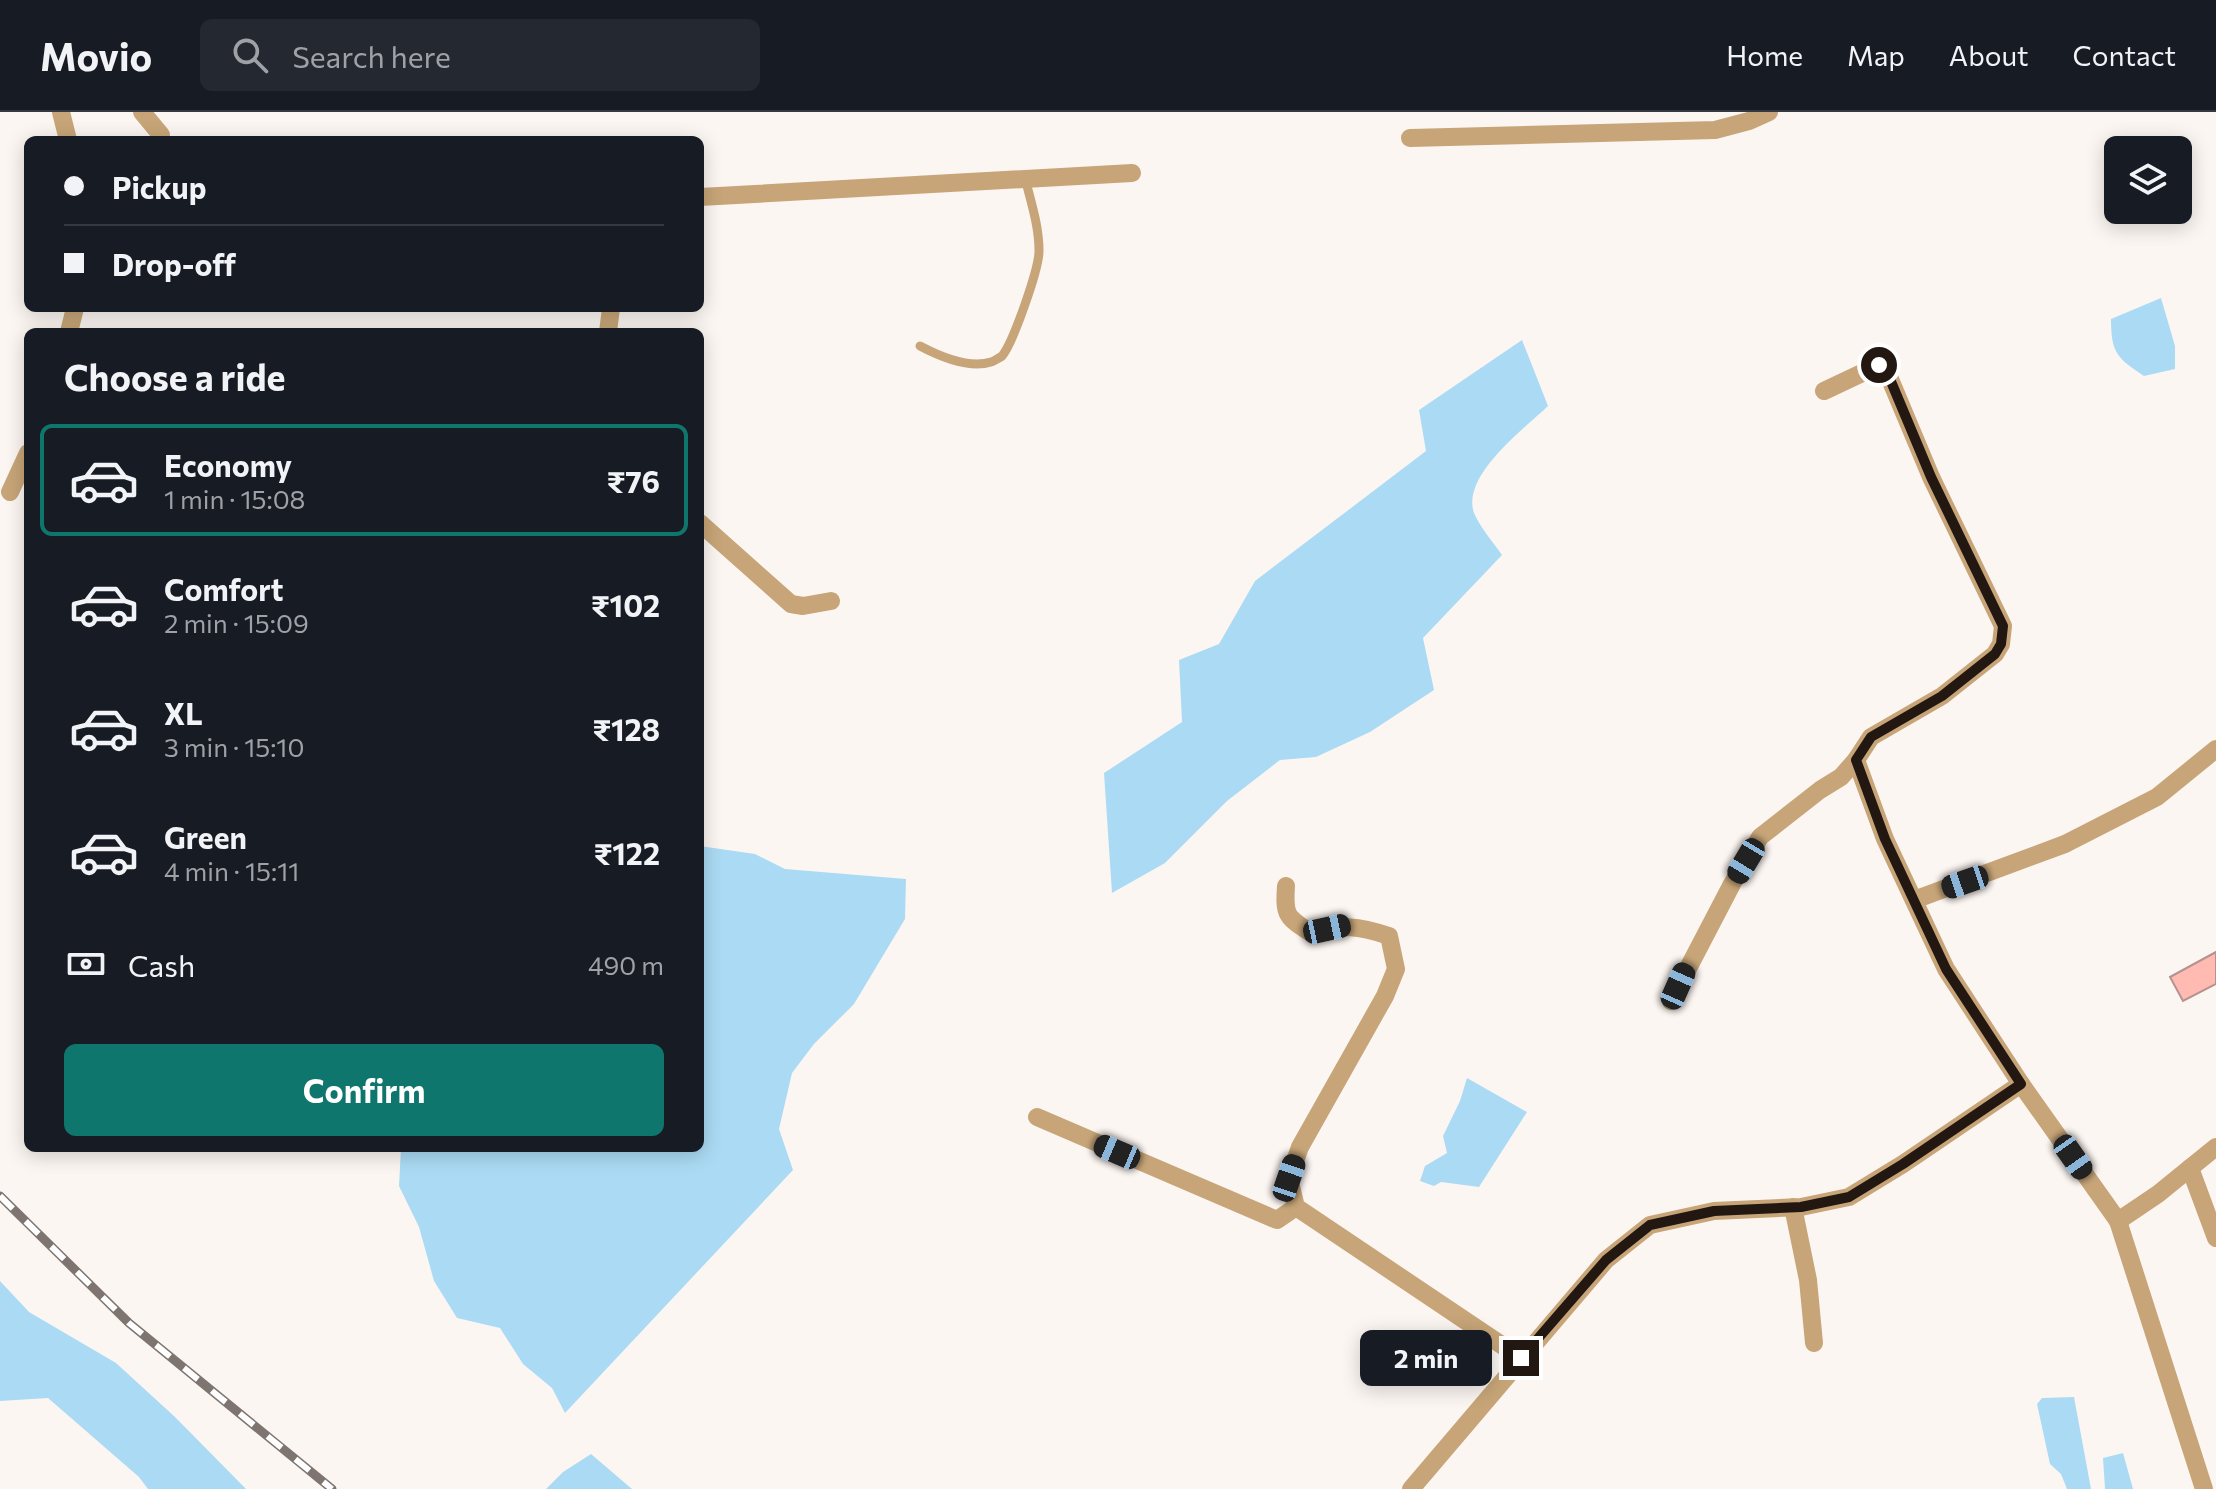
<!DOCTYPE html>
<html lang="en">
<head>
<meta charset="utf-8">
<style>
  body { margin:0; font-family:Commissioner,sans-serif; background:#242831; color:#f1f3f6; height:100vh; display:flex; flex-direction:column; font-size:30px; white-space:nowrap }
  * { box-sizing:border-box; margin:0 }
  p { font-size:26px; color:#9ea1a6 }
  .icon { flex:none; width:44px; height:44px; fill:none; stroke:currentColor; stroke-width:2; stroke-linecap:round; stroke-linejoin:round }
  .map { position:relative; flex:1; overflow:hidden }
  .details { position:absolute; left:24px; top:216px; width:680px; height:824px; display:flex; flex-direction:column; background:#171b24; border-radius:12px; box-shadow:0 4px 20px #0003 }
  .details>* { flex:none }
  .top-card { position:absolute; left:24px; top:24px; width:680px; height:176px; border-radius:12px; box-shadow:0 4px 20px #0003; display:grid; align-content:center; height:176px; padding:0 40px; background:#171b24 }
  .buttons { position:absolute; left:2104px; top:24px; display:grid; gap:16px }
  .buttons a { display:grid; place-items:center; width:88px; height:88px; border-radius:12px; background:#171b24; box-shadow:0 4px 20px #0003; font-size:40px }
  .end { position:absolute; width:36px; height:36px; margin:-18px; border:10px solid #231811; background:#fff; box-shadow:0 0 0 4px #fff }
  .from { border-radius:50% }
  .bubble { position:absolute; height:56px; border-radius:12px; background:#171b24; box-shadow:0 4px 20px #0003; font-size:26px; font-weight:700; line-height:56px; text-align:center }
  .car { position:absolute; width:24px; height:48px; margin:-24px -12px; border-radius:10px; box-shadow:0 0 6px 2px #0007; background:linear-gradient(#222 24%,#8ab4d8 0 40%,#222 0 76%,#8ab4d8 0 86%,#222 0) }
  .top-card b { display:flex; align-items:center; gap:28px; height:76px; font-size:30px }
  .top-card b+b { border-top:2px solid #363941 }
  .top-card i { width:20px; height:20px; background:#f1f3f6 }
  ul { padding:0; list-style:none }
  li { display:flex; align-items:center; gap:24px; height:112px; margin:0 16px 12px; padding:0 24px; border:4px solid transparent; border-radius:12px }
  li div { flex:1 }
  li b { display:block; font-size:30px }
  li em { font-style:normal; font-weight:700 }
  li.on { border-color:#0f766e }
  li>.icon { width:72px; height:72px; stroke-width:1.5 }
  h2 { padding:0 40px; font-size:36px; line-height:96px }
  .pay { display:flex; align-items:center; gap:20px; height:88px; padding:0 40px; font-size:30px }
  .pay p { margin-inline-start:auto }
  .primary-button { display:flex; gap:16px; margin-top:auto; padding:16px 40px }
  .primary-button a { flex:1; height:92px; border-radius:12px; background:#0f766e; color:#fff; font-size:32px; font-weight:700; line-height:92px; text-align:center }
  header { display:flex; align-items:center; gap:48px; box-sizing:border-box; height:112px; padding:0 40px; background:#171b24; border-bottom:2px solid #363941 }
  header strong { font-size:38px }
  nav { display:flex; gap:44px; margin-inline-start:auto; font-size:28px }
  .search { width:560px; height:72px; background:#242831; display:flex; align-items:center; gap:20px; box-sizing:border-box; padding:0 28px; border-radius:12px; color:#9ea1a6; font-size:30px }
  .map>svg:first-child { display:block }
  .water { fill:#abdbf4 }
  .building { fill:#ffbab1; stroke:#b5928d; stroke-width:2 }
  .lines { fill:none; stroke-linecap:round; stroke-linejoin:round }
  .service { stroke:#c7a578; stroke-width:9 }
  .minor { stroke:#c7a578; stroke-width:18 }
  .rail-casing { stroke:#7e7570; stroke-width:9 }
  .rail { stroke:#fff; stroke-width:6; stroke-dasharray:18; stroke-linecap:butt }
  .route { stroke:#231811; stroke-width:10 }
</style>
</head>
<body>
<header>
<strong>Movio</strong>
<div class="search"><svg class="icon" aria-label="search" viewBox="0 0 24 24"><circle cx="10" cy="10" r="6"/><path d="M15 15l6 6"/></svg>Search here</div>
<nav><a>Home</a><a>Map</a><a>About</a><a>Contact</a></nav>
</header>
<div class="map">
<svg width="2216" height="1377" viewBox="0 0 2216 1377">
  <rect width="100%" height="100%" fill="#fcf6f2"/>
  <!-- water -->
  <g class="water">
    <path d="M 2161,186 L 2175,234 L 2175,257 L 2144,264 C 2117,246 2111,241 2111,207 Z"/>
    <path d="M 1522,228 L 1548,294 C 1524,317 1461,364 1474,401 C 1480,415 1493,430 1502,443 L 1423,526 L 1434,578 L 1370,620 L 1316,645 L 1280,648 L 1227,689 L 1165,751 L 1112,781 L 1104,661 L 1182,610 L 1179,548 L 1219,532 L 1255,469 L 1426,339 L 1419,298 Z"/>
    <polygon points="700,734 755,742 785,757 906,767 905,807 854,892 814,932 792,961 779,1017 793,1058 565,1301 552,1276 523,1252 500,1216 457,1206 434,1169 419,1115 399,1074 401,1036 700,1036"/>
    <polygon points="1467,966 1527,1000 1479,1075 1441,1070 1434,1074 1420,1069 1425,1054 1447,1041 1443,1024 1460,989"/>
    <polygon points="0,1169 29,1200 116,1251 175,1305 246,1377 148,1377 139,1365 48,1286 0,1289"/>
    <polygon points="2074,1285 2091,1377 2067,1377 2061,1362 2050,1352 2037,1292 2042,1286"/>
    <polygon points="2123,1341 2133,1377 2105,1377 2103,1346"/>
    <polygon points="591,1342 632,1377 546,1377 563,1360"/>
  </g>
  <!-- building -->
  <polygon class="building" points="2216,840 2216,872 2183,889 2170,865"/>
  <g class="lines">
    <!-- service -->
    <path class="service" d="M 920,234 C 939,244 969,257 991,250 C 992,250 1001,245 1002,244 C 1013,231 1039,157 1039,139 C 1039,114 1031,90 1025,66"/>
    <!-- minor -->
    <g class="minor">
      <polyline points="61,0 68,28"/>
      <polyline points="142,0 161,23 161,28"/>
      <polyline points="1410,26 1715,18 1749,9 1769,0"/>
      <polyline points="700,85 1132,61"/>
      <polyline points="69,220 75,196"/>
      <polyline points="608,220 611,196"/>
      <polyline points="1824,279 1879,253 1887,260 1931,365 2003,514 2001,532 1995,542 1942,584 1871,625 1856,648 1885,727 1946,857 2021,972"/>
      <polyline points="10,380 28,341"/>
      <polyline points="700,411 791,492 803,494 831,489"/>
      <path d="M 1286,774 C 1284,803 1286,805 1311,821 C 1345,813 1356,813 1389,824 L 1396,857 L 1385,884 L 1300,1035 L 1289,1066 L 1296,1095 L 1521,1246"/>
      <polyline points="1914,788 2065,732 2157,685 2216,637"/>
      <polyline points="1671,889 1732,772 1760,725 1820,678 1841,665 1856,648"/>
      <polyline points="1037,1005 1277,1108 1296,1095"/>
      <polyline points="2190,1056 2216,1126"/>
      <polyline points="1793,1095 1808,1168 1814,1231"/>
      <polyline points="2118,1109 2204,1377"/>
      <polyline points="1411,1377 1606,1148 1650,1113 1714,1099 1801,1095 1849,1085 1903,1052 2021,972 2118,1109 2158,1082 2216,1035"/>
    </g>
    <!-- rail casing -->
    <g class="rail-casing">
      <polyline id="rail" points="0,1084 129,1211 332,1377"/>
    </g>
    <!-- rail -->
    <use href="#rail" class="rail"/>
  </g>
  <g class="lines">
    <!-- route -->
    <polyline class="route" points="1521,1246 1606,1148 1650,1113 1714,1099 1801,1095 1849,1085 1903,1052 2021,972 1946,857 1885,727 1856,648 1871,625 1942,584 1995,542 2001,532 2003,514 1931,365 1887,260 1879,253"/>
  </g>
</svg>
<div class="buttons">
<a><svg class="icon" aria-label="layers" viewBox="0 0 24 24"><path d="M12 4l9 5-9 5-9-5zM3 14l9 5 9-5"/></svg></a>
</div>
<i class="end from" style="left:1879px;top:253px"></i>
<i class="end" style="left:1521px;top:1246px"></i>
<div class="bubble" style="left:1360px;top:1218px;width:132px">2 min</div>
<i class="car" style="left:1746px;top:749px;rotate:211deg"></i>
<i class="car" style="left:1965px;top:770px;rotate:251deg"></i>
<i class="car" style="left:1327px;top:817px;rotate:78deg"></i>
<i class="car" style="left:1678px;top:874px;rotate:24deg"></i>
<i class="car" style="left:1117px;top:1040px;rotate:293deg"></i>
<i class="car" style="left:2073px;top:1045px;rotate:145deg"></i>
<i class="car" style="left:1289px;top:1066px;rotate:19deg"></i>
<div class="top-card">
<b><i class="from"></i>Pickup</b>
<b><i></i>Drop-off</b>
</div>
<section class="details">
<h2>Choose a ride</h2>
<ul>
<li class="on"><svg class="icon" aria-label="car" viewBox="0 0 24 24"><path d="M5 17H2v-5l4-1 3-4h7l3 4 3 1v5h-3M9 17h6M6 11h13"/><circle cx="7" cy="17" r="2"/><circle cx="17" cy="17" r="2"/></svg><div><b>Economy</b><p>1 min · 15:08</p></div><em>₹76</em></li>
<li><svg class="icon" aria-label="car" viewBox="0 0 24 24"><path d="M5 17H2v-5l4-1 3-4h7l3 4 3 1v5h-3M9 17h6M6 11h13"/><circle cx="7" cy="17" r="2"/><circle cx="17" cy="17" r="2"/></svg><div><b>Comfort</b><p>2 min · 15:09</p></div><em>₹102</em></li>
<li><svg class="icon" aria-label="car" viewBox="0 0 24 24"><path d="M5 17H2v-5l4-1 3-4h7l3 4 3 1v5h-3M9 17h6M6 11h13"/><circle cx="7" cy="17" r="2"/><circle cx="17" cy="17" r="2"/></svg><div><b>XL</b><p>3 min · 15:10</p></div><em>₹128</em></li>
<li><svg class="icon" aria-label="car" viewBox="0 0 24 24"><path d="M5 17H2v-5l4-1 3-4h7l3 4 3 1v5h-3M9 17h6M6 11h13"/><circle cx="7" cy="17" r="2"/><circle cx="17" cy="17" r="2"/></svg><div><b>Green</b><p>4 min · 15:11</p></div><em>₹122</em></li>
</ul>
<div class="pay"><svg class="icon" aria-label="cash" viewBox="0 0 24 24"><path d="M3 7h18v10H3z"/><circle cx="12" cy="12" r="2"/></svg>Cash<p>490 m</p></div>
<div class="primary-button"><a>Confirm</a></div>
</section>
</div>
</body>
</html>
